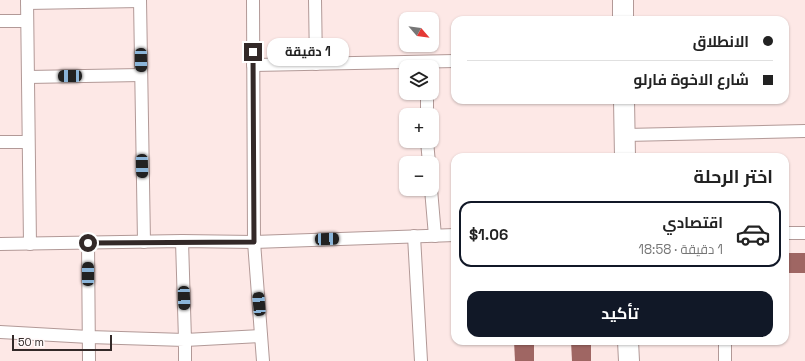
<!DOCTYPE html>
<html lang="ar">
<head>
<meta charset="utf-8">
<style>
  body { margin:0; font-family:"Space Grotesk",Cairo,sans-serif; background:#f6f6f6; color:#222; direction:rtl; height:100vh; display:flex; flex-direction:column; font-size:15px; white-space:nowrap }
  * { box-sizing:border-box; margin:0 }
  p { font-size:13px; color:#767676 }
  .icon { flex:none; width:22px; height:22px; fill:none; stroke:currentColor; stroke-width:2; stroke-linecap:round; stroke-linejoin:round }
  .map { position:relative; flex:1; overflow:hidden; direction:ltr }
  .panel { position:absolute; left:451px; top:153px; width:338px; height:192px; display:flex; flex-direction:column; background:#fff; border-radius:12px; box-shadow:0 1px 3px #0004; direction:rtl }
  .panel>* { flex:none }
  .guide { position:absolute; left:451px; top:16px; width:338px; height:88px; border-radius:12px; box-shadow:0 1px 3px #0004; direction:rtl; display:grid; align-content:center; height:88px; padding:0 16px; background:#fff }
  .needle { width:26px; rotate:118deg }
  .controls { position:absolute; left:399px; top:12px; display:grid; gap:8px }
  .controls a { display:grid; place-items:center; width:40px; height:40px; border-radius:8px; background:#fff; box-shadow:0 1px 3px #0004; font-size:20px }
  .scale { position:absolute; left:12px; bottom:10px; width:100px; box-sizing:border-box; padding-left:4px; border:2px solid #332928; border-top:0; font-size:11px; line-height:14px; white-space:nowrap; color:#332928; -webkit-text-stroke:3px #fff9f9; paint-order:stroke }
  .end { position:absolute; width:18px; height:18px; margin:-9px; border:5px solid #332928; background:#fff; box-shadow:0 0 0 2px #fff }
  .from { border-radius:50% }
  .bubble { position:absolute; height:28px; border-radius:12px; background:#fff; box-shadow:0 1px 3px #0004; font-size:13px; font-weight:700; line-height:28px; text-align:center; direction:rtl }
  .car { position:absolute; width:12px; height:24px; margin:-12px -6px; border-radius:5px; box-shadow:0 0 3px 1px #0007; background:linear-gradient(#222 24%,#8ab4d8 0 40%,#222 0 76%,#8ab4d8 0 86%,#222 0) }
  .guide b { display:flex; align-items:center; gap:14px; height:38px; font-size:15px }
  .guide b+b { border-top:1px solid #e0e0e0 }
  .guide i { width:10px; height:10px; background:#222 }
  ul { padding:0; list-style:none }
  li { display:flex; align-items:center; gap:12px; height:66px; margin:0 8px 6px; padding:0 8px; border:2px solid #e0e0e0; border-radius:12px }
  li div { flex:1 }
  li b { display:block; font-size:15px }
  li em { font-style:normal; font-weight:700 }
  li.on { border-color:#111827 }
  li>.icon { width:36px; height:36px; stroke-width:1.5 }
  h2 { padding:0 16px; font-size:18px; line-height:48px }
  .button { display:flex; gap:8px; margin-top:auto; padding:8px 16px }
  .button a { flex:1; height:46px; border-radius:12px; background:#111827; color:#fff; font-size:16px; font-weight:700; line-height:46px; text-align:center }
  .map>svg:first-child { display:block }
  .building { fill:#9f6663 }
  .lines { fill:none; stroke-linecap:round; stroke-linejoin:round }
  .street-casing { stroke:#b29997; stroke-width:14 }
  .primary-casing { stroke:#b29997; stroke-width:22 }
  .street { stroke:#fff; stroke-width:12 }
  .primary { stroke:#fff; stroke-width:20 }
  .route { stroke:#332928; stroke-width:5 }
</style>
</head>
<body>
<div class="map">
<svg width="805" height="361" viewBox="0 0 805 361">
  <rect width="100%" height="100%" fill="#fde8e6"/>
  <!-- building -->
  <g class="building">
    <rect x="785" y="253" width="20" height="20"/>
    <polygon points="514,341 534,341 534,361 515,361"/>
    <polygon points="571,341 591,341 591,361 572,361"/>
  </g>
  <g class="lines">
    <!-- street casing -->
    <g class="street-casing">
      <g id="street">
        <polyline points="27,0 30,244"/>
        <polyline points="140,0 144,242"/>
        <polyline points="253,0 254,242 263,361"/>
        <polyline points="315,0 316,64"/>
        <polyline points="27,3 140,1"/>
        <polyline points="0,21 27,21"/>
        <polyline points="253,65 455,61"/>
        <polyline points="28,77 141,75"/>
        <polyline points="427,115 427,93"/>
        <polyline points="625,135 805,131"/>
        <polyline points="427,141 429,163"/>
        <polyline points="0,142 28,142"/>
        <polyline points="431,189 435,236"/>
        <polyline points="785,233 805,233"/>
        <polyline points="414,236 421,361"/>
        <polyline points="182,241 185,340 261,336"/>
        <polyline points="88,243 89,361"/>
        <polyline points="0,244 182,241 254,242 455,235"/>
        <polyline points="0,332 89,337 185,340 185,361"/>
        <polyline points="725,361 725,341"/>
      </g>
    </g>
    <!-- primary casing -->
    <g class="primary-casing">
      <g id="primary">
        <polyline points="623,0 623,20"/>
        <polyline points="624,100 625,157"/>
        <polyline points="628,341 629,361"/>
      </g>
    </g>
    <!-- street -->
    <use href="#street" class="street"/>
    <!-- primary -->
    <use href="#primary" class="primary"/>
  </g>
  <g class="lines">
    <!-- route -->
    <polyline class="route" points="88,243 254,242 253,52"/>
  </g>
</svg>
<div class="controls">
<a><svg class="needle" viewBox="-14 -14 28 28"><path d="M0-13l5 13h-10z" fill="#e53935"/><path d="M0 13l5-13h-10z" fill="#767676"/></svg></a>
<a><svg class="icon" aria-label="layers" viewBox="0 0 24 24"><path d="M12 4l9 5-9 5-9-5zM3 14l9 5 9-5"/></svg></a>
<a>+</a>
<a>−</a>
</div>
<div class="scale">50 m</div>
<i class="end from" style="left:88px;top:243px"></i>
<i class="end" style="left:253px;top:52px"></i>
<div class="bubble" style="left:267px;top:38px;width:82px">1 دقيقة</div>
<i class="car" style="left:141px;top:60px;rotate:179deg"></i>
<i class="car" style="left:70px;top:76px;rotate:269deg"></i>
<i class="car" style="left:142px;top:166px;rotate:179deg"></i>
<i class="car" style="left:327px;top:239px;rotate:88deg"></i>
<i class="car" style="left:88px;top:274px;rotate:0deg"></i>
<i class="car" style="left:184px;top:298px;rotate:178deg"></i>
<i class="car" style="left:259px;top:304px;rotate:355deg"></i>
<div class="guide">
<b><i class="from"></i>الانطلاق</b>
<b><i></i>شارع الاخوة فارلو</b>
</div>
<section class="panel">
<h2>اختر الرحلة</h2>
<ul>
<li class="on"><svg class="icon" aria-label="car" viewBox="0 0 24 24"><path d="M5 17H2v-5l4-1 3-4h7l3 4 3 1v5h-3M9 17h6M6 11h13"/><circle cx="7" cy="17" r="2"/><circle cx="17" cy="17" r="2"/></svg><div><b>اقتصادي</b><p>1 دقيقة · 18:58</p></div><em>$1.06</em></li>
</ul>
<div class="button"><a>تأكيد</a></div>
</section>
</div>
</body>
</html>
